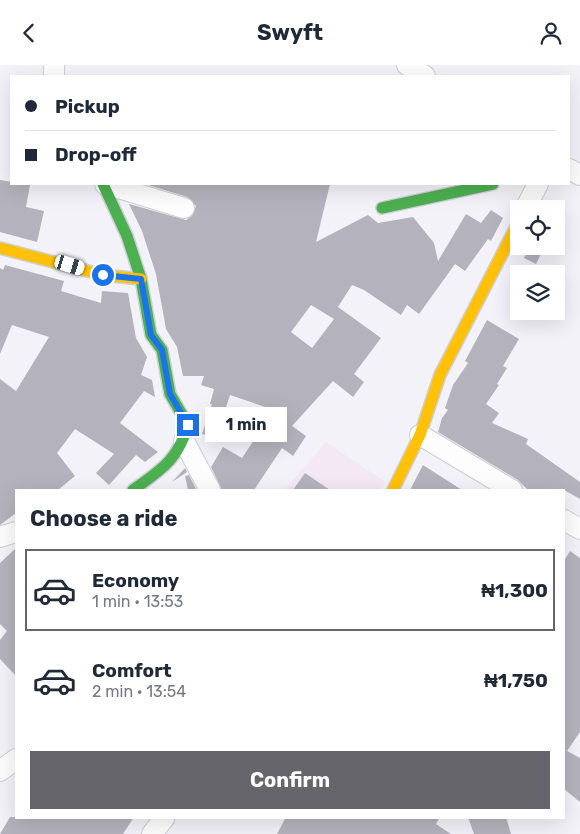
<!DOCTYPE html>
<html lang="en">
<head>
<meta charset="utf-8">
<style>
  body { margin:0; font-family:Rubik,sans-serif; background:#f2f2f3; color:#1f2937; height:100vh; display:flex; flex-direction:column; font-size:19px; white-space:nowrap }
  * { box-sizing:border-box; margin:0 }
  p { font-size:16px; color:#747a83 }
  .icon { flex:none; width:28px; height:28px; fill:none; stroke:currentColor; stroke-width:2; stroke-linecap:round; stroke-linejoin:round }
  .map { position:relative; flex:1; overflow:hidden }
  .sheet { position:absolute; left:15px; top:424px; width:550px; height:330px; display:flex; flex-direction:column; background:#fff; border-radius:0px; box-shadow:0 5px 20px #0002 }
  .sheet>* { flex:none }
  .guide { position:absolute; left:10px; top:10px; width:560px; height:110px; border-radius:0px; box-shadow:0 5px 20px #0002; display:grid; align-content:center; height:110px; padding:0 15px; background:#fff }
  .buttons { position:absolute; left:510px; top:135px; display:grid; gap:10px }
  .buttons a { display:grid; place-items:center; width:55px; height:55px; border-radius:0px; background:#fff; box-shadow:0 5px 20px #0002; font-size:25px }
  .end { position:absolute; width:22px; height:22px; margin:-11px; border:6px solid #1a73e8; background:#fff; box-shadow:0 0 0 2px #fff }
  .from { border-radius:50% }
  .bubble { position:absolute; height:35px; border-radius:0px; background:#fff; box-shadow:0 5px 20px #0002; font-size:16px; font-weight:700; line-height:35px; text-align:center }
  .car { position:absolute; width:15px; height:30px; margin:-15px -8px; border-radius:6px; box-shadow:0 0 4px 1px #0007; background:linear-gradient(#fff 24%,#345 0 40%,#fff 0 76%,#345 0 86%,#fff 0) }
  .guide b { display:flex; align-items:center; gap:18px; height:48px; font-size:19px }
  .guide b+b { border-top:1px solid #e0e1e3 }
  .guide i { width:12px; height:12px; background:#1f2937 }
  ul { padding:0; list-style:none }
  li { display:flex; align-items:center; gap:15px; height:82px; margin:0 10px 8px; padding:0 5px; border:2px solid transparent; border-radius:0px }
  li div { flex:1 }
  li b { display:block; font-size:19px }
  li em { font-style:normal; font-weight:700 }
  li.on { border-color:#66656c }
  li>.icon { width:45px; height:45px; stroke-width:1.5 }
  h2 { padding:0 15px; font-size:22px; line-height:60px }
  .button { display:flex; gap:10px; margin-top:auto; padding:10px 15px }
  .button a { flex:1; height:58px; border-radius:0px; background:#66656c; color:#fff; font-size:20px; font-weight:700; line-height:58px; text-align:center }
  header { display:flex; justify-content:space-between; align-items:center; height:65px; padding:0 15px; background:#fff; font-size:22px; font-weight:700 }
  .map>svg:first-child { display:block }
  .medical { fill:#f3e8f3 }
  .building { fill:#b4b3bd; fill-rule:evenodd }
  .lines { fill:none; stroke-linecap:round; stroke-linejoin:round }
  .street-casing { stroke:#ceced5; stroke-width:22 }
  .fast-casing { stroke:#ceced5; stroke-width:14 }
  .slow-casing { stroke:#ceced5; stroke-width:14 }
  .street { stroke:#fdfdfe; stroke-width:20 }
  .fast { stroke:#4caf50; stroke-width:11 }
  .slow { stroke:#ffc107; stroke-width:11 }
  .route { stroke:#1a73e8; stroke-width:6 }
</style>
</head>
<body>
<header><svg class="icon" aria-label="back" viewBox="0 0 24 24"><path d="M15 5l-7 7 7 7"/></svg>Swyft<svg class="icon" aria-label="person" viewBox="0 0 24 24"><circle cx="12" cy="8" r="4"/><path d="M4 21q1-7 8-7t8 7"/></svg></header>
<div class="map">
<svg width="580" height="769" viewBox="0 0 580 769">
  <rect width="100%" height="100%" fill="#f2f2f8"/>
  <!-- medical -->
  <polygon class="medical" points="326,377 385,417 378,425 285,425"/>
  <!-- building -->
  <g class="building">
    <polygon points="0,115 30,120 26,142 44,146 37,177 0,167"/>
    <path d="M 145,119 L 330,119 L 316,177 L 368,150 L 378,158 L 413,152 L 434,178 L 438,196 L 466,149 L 481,158 L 491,145 L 503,153 L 491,176 L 488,174 L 465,206 L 455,199 L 419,249 L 407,240 L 401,250 L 364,225 L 352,220 L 338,242 L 381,273 L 354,309 L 364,317 L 353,332 L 333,316 L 292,361 L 306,371 L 293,391 L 282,383 L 254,425 L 222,425 L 211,402 L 223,382 L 242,393 L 274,345 L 230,330 L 216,373 L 202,369 L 212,339 L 210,339 L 214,324 L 201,320 L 204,311 L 183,311 L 177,282 L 166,264 L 156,209 L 142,166 L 129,139 L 186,155 L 192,151 L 196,141 L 187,132 ZM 311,240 L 334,254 L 312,283 L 291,267 Z"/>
    <polygon points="530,181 545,181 536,199 524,193"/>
    <polygon points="5,200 64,216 61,226 101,238 102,226 128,228 136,273 147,292 141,310 152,315 155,332 144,326 120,358 158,387 145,397 136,390 109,420 96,408 114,389 75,364 57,388 75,411 58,425 16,425 16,448 0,460 0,314 16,326 49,272 12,260 0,289 0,203 3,205"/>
    <polygon points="487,255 519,274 503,301 507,303 497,319 499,320 486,339 499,348 492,358 528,374 526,379 580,417 580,434 564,425 528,425 518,415 438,367 442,353 448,345 445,343 453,320 468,298 465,296"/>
    <polygon points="423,400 462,425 410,425"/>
    <polygon points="185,403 187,407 160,425 172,417"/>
    <polygon points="305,408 330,425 293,425"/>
    <polygon points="189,410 196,424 188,425 185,411"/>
    <polygon points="16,483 16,611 0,594 0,575 7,566 0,559 0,498"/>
    <polygon points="570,486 580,493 580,667 567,686 580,693 580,737 564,724 564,496"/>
    <polygon points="10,752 134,752 123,769 0,769"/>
    <polygon points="286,752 440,752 436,759 451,769 277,769"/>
    <polygon points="468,752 506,752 511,769 474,769"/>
  </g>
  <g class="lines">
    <!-- street casing -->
    <g class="street-casing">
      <g id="street">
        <polyline points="407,0 425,11"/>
        <polyline points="54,11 54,0"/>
        <polyline points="569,104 580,110"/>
        <polyline points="105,119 184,143"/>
        <polyline points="525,144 538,119"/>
        <polyline points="420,370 512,425"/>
        <polyline points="184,376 210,425"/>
        <polyline points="564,455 580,464"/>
        <polyline points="0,472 16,467"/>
        <polyline points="0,706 16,694"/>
        <polyline points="152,769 165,752"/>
      </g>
    </g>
    <!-- fast casing -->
    <g class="fast-casing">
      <g id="fast">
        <path d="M 103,119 L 127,171 L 141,214 L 151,270 L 162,285 L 170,329 L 188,360 C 178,395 161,405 133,425"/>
        <polyline points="382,143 493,119"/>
      </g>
    </g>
    <!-- slow casing -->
    <g class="slow-casing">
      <g id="slow">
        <polyline points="0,183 103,210 141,214"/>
        <polyline points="393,425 420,370 440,310 519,156"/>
      </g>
    </g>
    <!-- street -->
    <use href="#street" class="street"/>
    <!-- fast -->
    <use href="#fast" class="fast"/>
    <!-- slow -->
    <use href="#slow" class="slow"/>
  </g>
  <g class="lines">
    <!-- route -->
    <polyline class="route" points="103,210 141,214 151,270 162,285 170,329 188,360"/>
  </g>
</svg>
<div class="buttons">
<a><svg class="icon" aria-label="locate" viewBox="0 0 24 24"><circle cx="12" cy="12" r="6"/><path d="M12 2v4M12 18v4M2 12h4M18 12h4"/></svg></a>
<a><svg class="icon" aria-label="layers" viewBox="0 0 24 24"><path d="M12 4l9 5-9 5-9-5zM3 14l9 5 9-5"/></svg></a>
</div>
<i class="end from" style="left:103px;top:210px"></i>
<i class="end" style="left:188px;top:360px"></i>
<div class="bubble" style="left:205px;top:342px;width:82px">1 min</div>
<i class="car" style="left:70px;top:200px;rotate:107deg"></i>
<div class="guide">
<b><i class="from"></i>Pickup</b>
<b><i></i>Drop-off</b>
</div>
<section class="sheet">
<h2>Choose a ride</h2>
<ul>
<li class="on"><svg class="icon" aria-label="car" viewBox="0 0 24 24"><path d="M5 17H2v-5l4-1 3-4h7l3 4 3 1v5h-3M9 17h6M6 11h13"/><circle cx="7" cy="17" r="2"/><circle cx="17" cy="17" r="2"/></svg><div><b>Economy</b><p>1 min · 13:53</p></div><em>₦1,300</em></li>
<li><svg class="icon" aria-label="car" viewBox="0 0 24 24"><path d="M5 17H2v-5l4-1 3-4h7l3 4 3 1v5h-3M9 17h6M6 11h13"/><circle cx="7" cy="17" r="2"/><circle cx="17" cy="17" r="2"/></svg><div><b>Comfort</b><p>2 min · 13:54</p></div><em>₦1,750</em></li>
</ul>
<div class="button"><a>Confirm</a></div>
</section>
</div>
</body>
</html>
